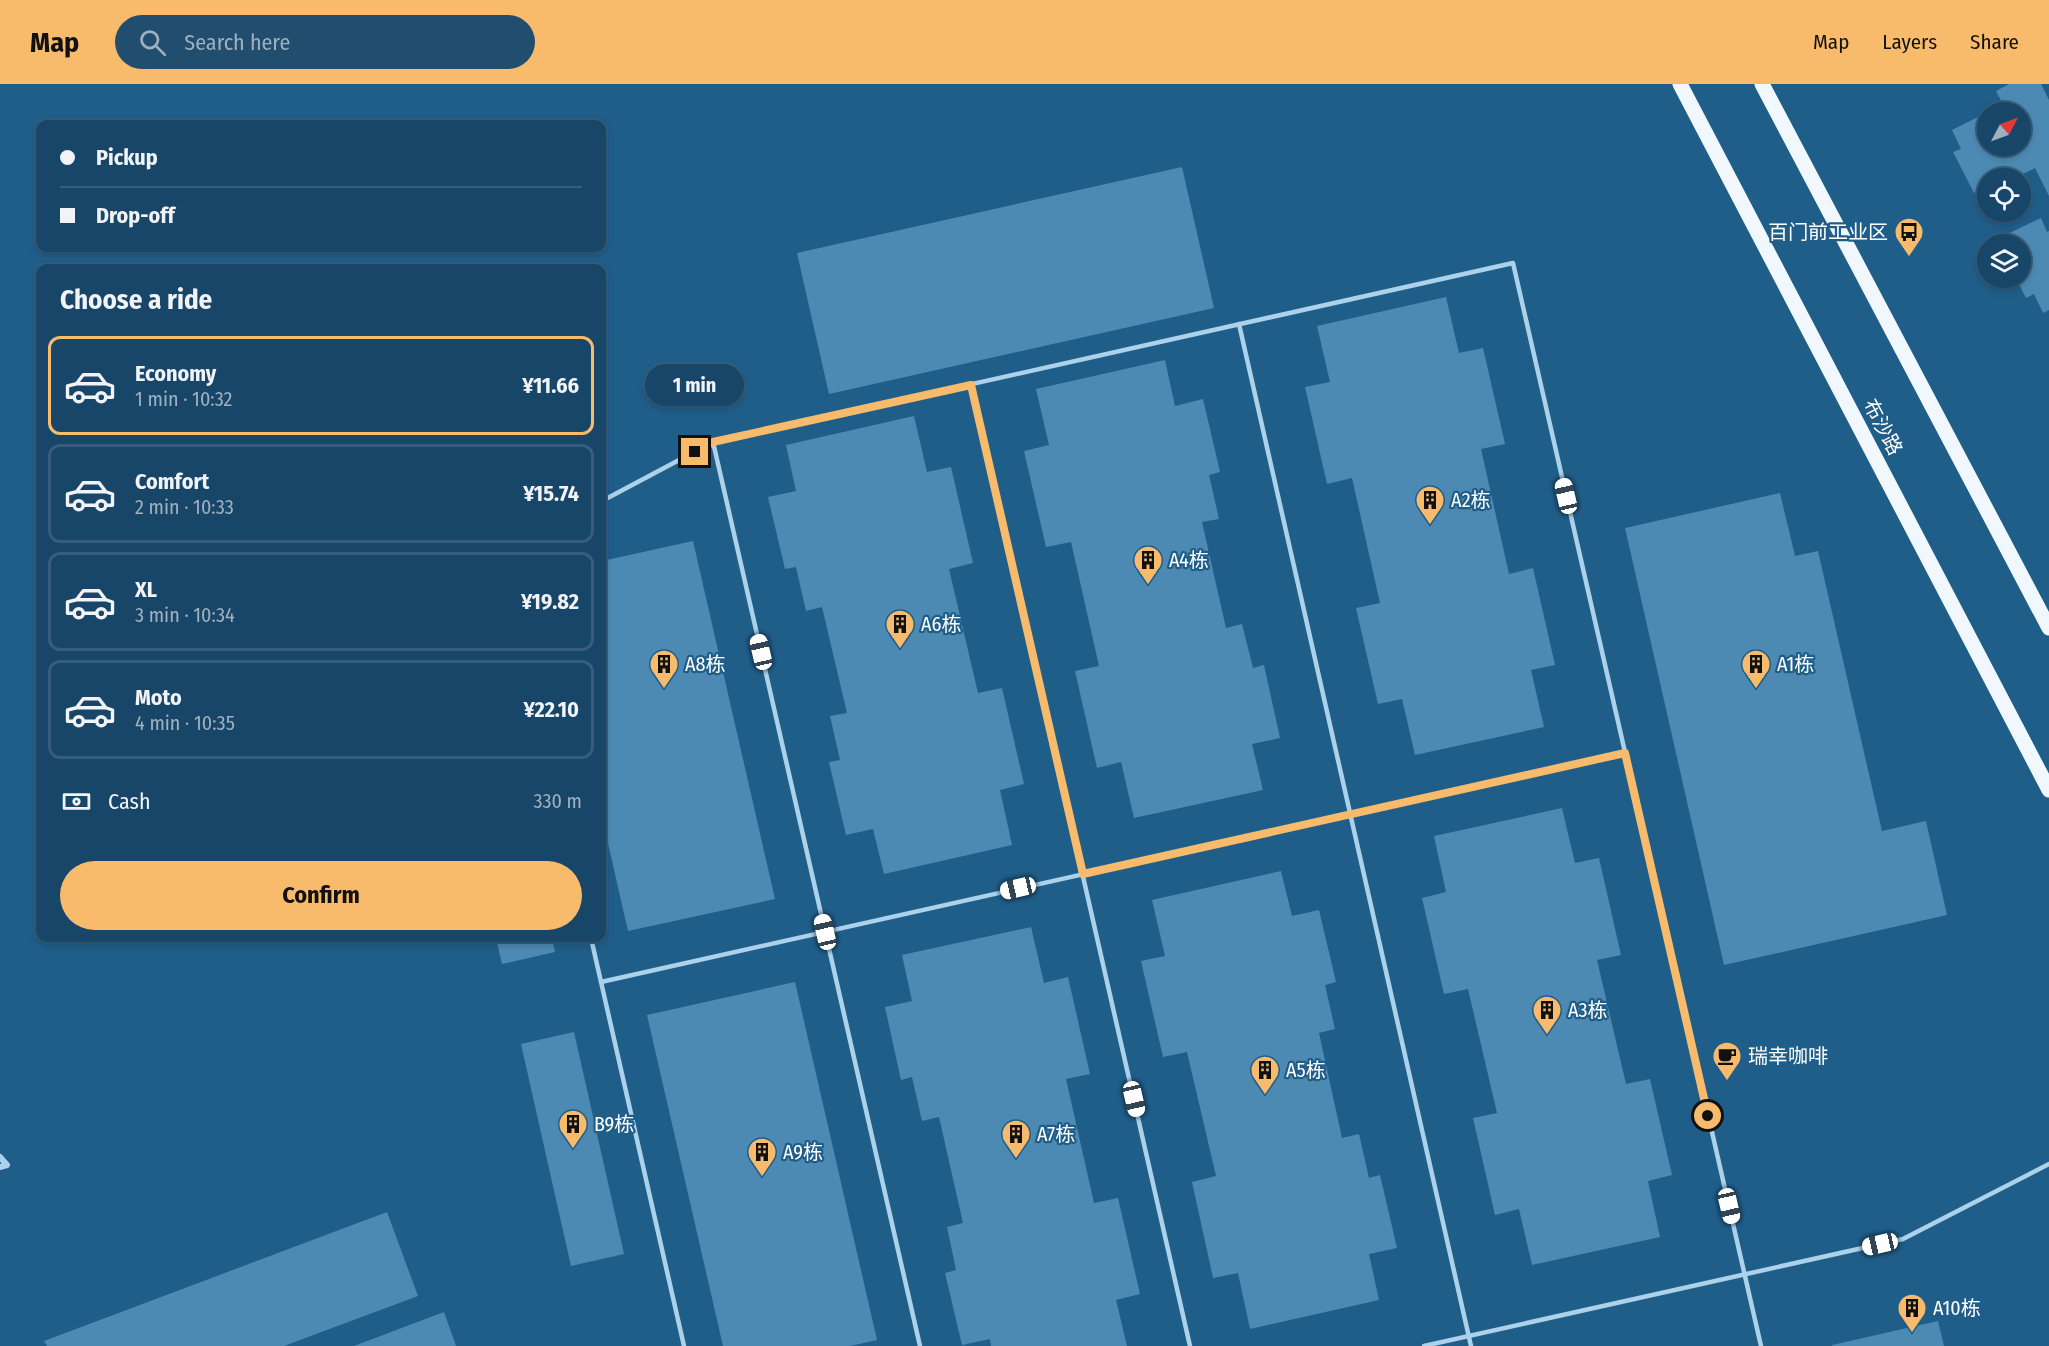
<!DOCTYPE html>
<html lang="en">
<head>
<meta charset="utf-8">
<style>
  body { margin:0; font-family:"Fira Sans Condensed","Noto Sans SC",sans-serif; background:#214d6e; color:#f1f3f6; height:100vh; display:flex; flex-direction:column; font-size:22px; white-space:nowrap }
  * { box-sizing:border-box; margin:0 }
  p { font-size:20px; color:#9fb1c0 }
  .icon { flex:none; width:33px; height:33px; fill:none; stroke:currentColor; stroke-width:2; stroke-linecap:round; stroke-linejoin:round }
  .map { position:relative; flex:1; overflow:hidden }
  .side { position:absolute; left:36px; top:180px; width:570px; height:678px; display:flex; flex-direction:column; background:#184668; border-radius:12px; box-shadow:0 3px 9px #0003,0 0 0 2px #365e7c }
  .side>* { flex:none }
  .banner { position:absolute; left:36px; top:36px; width:570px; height:132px; border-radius:12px; box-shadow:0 3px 9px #0003,0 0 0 2px #365e7c; display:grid; align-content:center; height:132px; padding:0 24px; background:#184668 }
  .needle { width:39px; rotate:49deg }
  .fabs { position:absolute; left:1977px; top:18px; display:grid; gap:12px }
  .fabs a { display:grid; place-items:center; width:54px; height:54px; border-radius:50%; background:#184668; box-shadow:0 3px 9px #0003,0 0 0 2px #365e7c; font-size:30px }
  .end { position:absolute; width:27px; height:27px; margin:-14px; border:8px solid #f8bb6c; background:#111; box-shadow:0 0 0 3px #111 }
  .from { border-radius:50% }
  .bubble { position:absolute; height:42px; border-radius:21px; background:#184668; box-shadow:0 3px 9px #0003,0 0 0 2px #365e7c; font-size:20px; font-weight:700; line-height:42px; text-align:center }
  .car { position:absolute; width:18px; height:36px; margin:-18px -9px; border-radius:8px; box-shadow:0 0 4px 2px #0007; background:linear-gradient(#fff 24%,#345 0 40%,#fff 0 76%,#345 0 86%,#fff 0) }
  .banner b { display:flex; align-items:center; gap:21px; height:57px; font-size:22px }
  .banner b+b { border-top:2px solid #365e7c }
  .banner i { width:15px; height:15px; background:#f1f3f6 }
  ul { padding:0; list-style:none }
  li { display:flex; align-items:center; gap:18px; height:99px; margin:0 12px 9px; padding:0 12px; border:3px solid #365e7c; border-radius:12px }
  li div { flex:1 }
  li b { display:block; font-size:22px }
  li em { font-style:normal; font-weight:700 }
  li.current { border-color:#f8bb6c }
  li>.icon { width:54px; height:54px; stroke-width:1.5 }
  h2 { padding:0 24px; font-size:27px; line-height:72px }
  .pay { display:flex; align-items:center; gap:15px; height:66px; padding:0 24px; font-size:22px }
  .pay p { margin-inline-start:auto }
  .action { display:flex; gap:12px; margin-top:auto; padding:12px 24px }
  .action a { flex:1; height:69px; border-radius:36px; background:#f8bb6c; color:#111; font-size:24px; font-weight:700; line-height:69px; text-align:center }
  header { display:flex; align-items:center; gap:36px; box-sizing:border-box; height:84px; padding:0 30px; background:#f8bb6c; color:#111 }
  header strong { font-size:28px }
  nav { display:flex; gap:33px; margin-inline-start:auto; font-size:21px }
  .search { width:420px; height:54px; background:#214d6e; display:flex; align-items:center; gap:15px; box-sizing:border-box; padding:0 21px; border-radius:33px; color:#9fb1c0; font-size:22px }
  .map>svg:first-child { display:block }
  .building { fill:#4d8ab3 }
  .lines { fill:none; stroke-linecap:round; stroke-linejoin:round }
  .lane { stroke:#acd2eb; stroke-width:4.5 }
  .street { stroke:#acd2eb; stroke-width:6 }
  .primary { stroke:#f0f8fe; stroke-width:15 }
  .route { stroke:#f8bb6c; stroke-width:8 }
  .labels { text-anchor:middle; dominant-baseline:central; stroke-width:4.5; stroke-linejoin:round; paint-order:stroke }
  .poi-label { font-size:20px; fill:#fff; stroke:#205e8a; text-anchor:start }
  .street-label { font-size:20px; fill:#fff; stroke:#205e8a }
</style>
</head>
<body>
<header>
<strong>Map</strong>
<div class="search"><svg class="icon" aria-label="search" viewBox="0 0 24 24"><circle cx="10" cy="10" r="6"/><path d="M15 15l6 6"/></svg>Search here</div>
<nav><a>Map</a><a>Layers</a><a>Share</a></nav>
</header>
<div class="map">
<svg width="2049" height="1262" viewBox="0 0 2049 1262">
  <rect width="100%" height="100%" fill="#205e8a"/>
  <!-- building -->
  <g class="building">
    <polygon points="2009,0 2041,0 2049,16 2049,112 2035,84 2019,92 2026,106 2020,108 2020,94 1988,94 1988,118 1981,105 1974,109 1953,68 1961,65 1952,46 1988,28 1988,62 2020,62 2020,28 2007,28 1996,7"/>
    <polygon points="1182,83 1214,224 829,310 797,169"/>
    <polygon points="2041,134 2047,148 2049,147 2049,226 2043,229 2034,210 2026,214 2016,194 2020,194 2020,160 2009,160 2005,151"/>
    <polygon points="1446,213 1459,269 1483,264 1505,360 1481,365 1509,490 1533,484 1555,581 1531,586 1544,643 1415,671 1402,615 1378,620 1356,524 1380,519 1352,394 1327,400 1305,303 1330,298 1317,242"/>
    <polygon points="1165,276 1175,322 1203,315 1220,388 1209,391 1219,435 1202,438 1226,544 1242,540 1253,584 1264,581 1280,654 1252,660 1263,706 1134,734 1121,678 1097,684 1075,587 1099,582 1071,458 1046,463 1024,367 1049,361 1036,305"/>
    <polygon points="914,332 927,388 951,383 973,479 949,485 978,609 1002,604 1024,700 1000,706 1012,761 884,790 873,745 846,751 829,678 840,676 830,632 847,629 822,523 806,527 796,483 785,485 768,413 796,407 786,361"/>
    <polygon points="1780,409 1795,472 1818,467 1882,747 1926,737 1947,831 1724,881 1625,444"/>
    <polygon points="693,457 775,815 628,847 602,733 602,477"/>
    <polygon points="1562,724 1575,779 1599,774 1621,871 1597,876 1626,1000 1650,995 1672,1091 1648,1097 1660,1153 1532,1181 1519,1125 1495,1131 1473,1034 1497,1029 1468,905 1444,910 1422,814 1446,808 1434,752"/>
    <polygon points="1281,787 1292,832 1319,826 1336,898 1325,901 1335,945 1319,949 1342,1054 1359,1050 1369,1094 1380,1091 1397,1164 1369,1170 1379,1216 1250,1245 1238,1189 1213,1194 1192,1098 1216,1092 1187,968 1163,973 1141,877 1165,872 1152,816"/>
    <polygon points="1031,843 1044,899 1068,893 1090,990 1066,995 1094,1119 1118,1114 1140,1210 1116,1216 1127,1262 991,1262 990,1255 962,1261 945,1189 956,1186 947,1143 963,1139 939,1033 922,1037 912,993 901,996 885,923 912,917 902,871"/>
    <polygon points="496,854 552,854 555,868 502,880"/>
    <polygon points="795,898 877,1256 850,1262 723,1262 647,931"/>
    <polygon points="574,948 624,1170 571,1182 521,960"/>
    <polygon points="387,1128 418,1212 284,1262 47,1262 44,1257"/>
    <polygon points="444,1228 456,1262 354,1262"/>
    <polygon points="1938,1237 1944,1262 1832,1262 1832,1261"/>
  </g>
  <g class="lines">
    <!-- lane -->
    <g class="lane">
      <polyline points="1239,240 1471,1262"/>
      <polyline points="971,301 1190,1262"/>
      <polyline points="713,358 920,1262"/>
      <polyline points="602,417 713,358 1513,179 1761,1262"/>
      <polyline points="591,854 684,1262"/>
      <polyline points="601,898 1625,669"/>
      <polyline points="1424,1262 1903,1155 2049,1080"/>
    </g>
    <!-- street -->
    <polyline class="street" points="0,1073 7,1081 0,1083"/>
    <!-- primary -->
    <g class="primary">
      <polyline points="1680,0 2049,706"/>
      <polyline points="1762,0 2049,544"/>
    </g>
  </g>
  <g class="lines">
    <!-- route -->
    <polyline class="route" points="695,368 713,358 971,301 1083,790 1625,669 1708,1032"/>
  </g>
  <!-- icons -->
  <defs>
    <g id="bus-pin" transform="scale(1.5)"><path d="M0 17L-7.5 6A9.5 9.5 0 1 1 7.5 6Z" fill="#f8bb6c" stroke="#205e8a"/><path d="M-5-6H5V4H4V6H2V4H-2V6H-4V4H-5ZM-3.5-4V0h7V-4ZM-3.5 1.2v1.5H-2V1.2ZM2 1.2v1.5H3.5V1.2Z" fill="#111"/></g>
    <g id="building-pin" transform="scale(1.5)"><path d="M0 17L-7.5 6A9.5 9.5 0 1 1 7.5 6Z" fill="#f8bb6c" stroke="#205e8a"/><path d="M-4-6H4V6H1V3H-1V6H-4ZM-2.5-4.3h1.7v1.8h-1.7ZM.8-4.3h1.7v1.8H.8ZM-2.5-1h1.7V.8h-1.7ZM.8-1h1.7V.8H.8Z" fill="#111"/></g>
    <g id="cafe-pin" transform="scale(1.5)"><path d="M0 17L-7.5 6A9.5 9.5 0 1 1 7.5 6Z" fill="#f8bb6c" stroke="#205e8a"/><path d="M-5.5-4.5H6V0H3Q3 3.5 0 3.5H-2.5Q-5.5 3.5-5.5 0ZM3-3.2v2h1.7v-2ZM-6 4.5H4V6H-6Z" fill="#111"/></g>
  </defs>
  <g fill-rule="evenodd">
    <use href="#bus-pin" x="1909" y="148"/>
    <use href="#building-pin" x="1430" y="416"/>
    <use href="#building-pin" x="1148" y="476"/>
    <use href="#building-pin" x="900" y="540"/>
    <use href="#building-pin" x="664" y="580"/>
    <use href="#building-pin" x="1756" y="580"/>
    <use href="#building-pin" x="1547" y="926"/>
    <use href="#cafe-pin" x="1727" y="972"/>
    <use href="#building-pin" x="1265" y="986"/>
    <use href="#building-pin" x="573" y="1040"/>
    <use href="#building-pin" x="1016" y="1050"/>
    <use href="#building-pin" x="762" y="1068"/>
    <use href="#building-pin" x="1912" y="1224"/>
  </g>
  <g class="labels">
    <!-- poi labels -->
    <g class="poi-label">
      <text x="1888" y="148" text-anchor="end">百门前工业区</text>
      <text x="1451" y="416">A2栋</text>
      <text x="1169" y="476">A4栋</text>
      <text x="921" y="540">A6栋</text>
      <text x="685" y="580">A8栋</text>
      <text x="1777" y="580">A1栋</text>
      <text x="1568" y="926">A3栋</text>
      <text x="1748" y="972">瑞幸咖啡</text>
      <text x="1286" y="986">A5栋</text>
      <text x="594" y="1040">B9栋</text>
      <text x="1037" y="1050">A7栋</text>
      <text x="783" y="1068">A9栋</text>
      <text x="1933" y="1224">A10栋</text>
    </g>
    <!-- street labels -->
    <g class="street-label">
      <text transform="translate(1883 343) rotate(62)">布沙路</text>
    </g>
  </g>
</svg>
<div class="fabs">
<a><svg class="needle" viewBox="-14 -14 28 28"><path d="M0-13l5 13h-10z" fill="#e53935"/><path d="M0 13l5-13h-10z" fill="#9fb1c0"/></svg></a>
<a><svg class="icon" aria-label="locate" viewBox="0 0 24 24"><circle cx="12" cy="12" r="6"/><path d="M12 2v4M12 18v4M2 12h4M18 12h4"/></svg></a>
<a><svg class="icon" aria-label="layers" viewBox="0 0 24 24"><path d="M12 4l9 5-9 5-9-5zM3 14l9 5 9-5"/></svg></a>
</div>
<i class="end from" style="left:1708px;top:1032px"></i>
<i class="end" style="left:695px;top:368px"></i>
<div class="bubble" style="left:645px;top:280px;width:99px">1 min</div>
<i class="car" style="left:1566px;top:412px;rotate:347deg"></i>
<i class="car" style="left:761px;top:568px;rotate:347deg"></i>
<i class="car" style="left:1018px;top:804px;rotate:257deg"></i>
<i class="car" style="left:825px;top:848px;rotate:347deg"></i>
<i class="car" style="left:1134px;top:1015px;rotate:167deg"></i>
<i class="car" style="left:1729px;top:1122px;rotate:167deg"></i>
<i class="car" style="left:1880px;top:1160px;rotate:257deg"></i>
<div class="banner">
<b><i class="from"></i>Pickup</b>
<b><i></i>Drop-off</b>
</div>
<section class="side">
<h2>Choose a ride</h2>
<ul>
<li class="current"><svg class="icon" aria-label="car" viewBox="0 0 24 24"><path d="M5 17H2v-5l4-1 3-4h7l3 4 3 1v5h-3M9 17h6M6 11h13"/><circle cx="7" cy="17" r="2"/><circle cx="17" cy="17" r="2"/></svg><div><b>Economy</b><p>1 min · 10:32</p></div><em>¥11.66</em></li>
<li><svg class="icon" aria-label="car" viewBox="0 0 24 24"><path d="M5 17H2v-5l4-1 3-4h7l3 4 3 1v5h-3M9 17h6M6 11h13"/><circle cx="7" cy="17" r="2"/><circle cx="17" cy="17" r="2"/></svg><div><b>Comfort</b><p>2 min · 10:33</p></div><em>¥15.74</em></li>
<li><svg class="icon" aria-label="car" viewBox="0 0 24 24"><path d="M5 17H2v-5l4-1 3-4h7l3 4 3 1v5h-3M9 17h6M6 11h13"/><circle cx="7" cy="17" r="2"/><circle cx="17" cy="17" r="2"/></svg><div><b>XL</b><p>3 min · 10:34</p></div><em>¥19.82</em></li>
<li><svg class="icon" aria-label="car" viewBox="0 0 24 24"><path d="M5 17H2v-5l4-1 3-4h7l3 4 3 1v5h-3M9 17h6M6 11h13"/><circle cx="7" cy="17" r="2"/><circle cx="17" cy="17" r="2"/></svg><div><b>Moto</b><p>4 min · 10:35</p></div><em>¥22.10</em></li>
</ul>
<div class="pay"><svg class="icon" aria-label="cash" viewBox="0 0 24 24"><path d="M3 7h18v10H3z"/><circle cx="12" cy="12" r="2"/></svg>Cash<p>330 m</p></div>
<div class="action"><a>Confirm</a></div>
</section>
</div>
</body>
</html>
